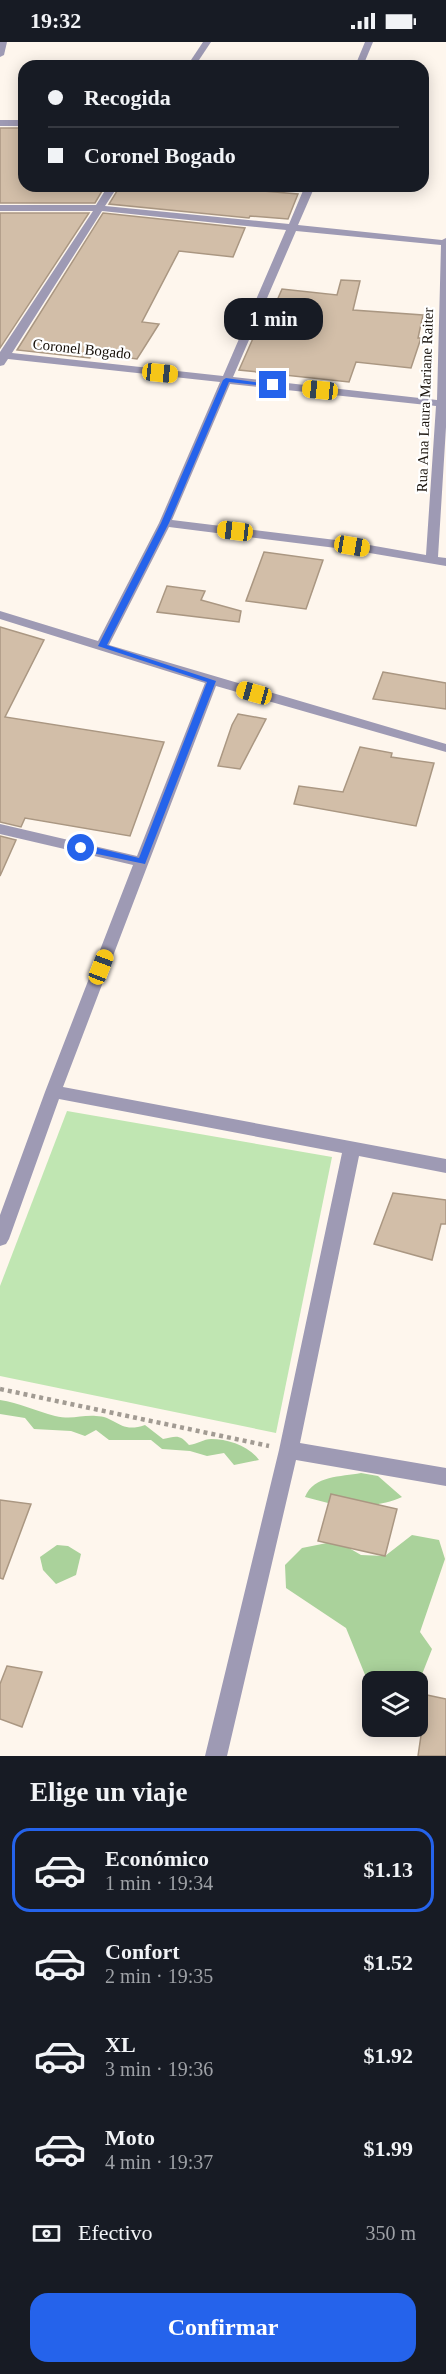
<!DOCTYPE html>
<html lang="es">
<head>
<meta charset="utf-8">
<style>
  body { margin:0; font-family:"Times New Roman",serif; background:#242831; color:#f1f3f6; height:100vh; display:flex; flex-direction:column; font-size:22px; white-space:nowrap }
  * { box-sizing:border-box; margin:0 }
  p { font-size:20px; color:#9ea1a6 }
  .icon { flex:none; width:33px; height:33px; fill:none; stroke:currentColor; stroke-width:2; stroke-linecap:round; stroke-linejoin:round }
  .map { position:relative; height:1714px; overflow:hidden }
  .panel { display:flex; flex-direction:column; background:#171b24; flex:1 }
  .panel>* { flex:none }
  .top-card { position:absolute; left:18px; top:18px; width:411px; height:132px; border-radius:18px; box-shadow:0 3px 15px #0003; display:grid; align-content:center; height:132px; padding:0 30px; background:#171b24 }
  .buttons { position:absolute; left:362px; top:1629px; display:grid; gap:12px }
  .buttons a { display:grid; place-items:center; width:66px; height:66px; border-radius:12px; background:#171b24; box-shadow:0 3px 15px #0003; font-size:30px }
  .end { position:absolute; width:27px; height:27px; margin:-14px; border:8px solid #2563eb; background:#fff; box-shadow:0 0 0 3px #fff }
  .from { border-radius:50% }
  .bubble { position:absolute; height:42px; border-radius:18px; background:#171b24; box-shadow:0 3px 15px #0003; font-size:20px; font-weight:600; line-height:42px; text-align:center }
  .car { position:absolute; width:18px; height:36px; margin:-18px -9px; border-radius:8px; box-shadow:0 0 4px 2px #0007; background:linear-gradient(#f5c518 24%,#345 0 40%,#f5c518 0 76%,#345 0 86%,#f5c518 0) }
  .top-card b { display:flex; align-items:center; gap:21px; height:57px; font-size:22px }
  .top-card b+b { border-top:2px solid #363941 }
  .top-card i { width:15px; height:15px; background:#f1f3f6 }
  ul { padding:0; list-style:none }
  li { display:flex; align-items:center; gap:18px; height:84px; margin:0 12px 9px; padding:0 18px; border:3px solid transparent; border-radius:18px }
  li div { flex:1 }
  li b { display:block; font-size:22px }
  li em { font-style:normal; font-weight:600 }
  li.selected { border-color:#2563eb }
  li>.icon { width:54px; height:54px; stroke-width:1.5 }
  h2 { padding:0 30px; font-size:27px; line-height:72px }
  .pay { display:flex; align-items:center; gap:15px; height:66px; padding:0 30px; font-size:22px }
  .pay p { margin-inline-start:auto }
  .action { display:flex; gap:12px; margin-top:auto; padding:12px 30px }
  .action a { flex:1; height:69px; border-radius:18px; background:#2563eb; color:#fff; font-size:24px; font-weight:600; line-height:69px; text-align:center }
  .status { display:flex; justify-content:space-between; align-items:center; height:42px; padding:0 30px; background:#171b24; direction:ltr }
  .status svg { height:16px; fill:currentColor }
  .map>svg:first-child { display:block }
  .green { fill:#c0e6b2 }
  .forest { fill:#aad29b }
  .building { fill:#d2bea8; stroke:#aa9782; stroke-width:1.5 }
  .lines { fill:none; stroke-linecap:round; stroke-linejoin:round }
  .path { stroke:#a29b93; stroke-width:4.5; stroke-dasharray:4 4; stroke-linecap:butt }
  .street { fill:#9e9ab4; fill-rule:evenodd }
  .route { fill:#2563eb }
  .labels { text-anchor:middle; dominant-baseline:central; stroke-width:4.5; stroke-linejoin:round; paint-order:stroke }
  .far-street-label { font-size:15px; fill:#18110a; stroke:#fff }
</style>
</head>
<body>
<div class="status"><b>19:32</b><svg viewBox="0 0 49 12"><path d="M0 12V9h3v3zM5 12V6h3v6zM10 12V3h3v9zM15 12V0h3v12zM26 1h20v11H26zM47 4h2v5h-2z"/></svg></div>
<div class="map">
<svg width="446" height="1714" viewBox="0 0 446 1714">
  <rect width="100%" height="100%" fill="#fef6ed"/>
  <!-- green -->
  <polygon class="green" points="67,1069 332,1115 276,1391 0,1334 0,1244"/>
  <!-- forest -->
  <g class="forest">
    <path d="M 0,1358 C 19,1361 36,1369 55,1374 C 72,1378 81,1373 96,1374 C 116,1374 119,1392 145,1383 L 163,1397 C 176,1394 180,1392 189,1403 C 197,1402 204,1397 211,1397 C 228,1397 249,1404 259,1418 L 234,1423 L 224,1411 L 207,1414 L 190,1409 L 162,1407 L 151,1398 L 109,1398 L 96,1388 L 85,1394 L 71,1389 L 34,1387 L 25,1376 L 0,1372 Z"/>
    <path d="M 361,1431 L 378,1434 L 402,1455 C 379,1465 362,1465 339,1454 L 328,1461 L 305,1455 C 314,1433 341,1435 361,1431 Z"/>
    <polygon points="412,1493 439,1498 445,1517 420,1590 432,1607 417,1645 417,1640 372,1640 372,1650 346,1586 286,1546 285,1523 302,1506 337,1499 361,1513 385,1514"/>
    <polygon points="57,1503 68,1504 81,1512 76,1533 56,1542 43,1528 40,1515"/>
  </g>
  <!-- building -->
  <g class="building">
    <polygon points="0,86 24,86 24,144 105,144 95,161 0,161"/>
    <polygon points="120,144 204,144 298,152 288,177 250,174 249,176 109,162"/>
    <polygon points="0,171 89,171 0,306"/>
    <polygon points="103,171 245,186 233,215 179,209 142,280 159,282 137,317 93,311 90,316 17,308"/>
    <polygon points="341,238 360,239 353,268 423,273 418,296 421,296 411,326 356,320 349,340 239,328 262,276 269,277 282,247 337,253"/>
    <polygon points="264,510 323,518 306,567 246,559"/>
    <polygon points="167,544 205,549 201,558 241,569 239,580 157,570"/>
    <polygon points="0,585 44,598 5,675 164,700 130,794 25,776 21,785 0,780"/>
    <polygon points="383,630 446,641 446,667 373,657"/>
    <polygon points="238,672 266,677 240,727 218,724 232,683"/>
    <polygon points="360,705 392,711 391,715 434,721 416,784 294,762 299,744 343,750"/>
    <polygon points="0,794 16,798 0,834"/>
    <polygon points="393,1151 446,1158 446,1182 441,1182 432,1218 374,1202"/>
    <polygon points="331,1452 397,1467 385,1514 318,1499"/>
    <polygon points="0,1458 31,1462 3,1537 0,1536"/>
    <polygon points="7,1624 42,1630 22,1685 0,1677 0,1642"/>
    <polygon points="427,1653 446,1657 446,1714 418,1714"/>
  </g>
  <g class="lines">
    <!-- path -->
    <polyline class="path" points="0,1347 269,1404"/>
    <!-- street -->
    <g class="street">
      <polygon points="0,0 7,0 4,13 0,15"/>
      <polygon points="203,0 211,0 195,24 187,24"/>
      <polygon points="365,0 373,0 363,24 355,24"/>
      <rect x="0" y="78" width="24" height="6"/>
      <path d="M 108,144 L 118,144 L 105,164 L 289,182 L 305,144 L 315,144 L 298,183 L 442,198 L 446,196 L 446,385 L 438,515 L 446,516 L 446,524 L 352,508 L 169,485 L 109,603 L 446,702 L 446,710 L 216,644 L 63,1045 L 446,1117 L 446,1131 L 359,1114 L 300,1401 L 446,1426 L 446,1444 L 296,1418 L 227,1714 L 205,1714 L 279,1408 L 342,1111 L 59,1057 L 9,1197 L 6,1202 L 0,1204 L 0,1173 L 45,1050 L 133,823 L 0,792 L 0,782 L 137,814 L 205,641 L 0,577 L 0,569 L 98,599 L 159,481 L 220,340 L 8,317 L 4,323 L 0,324 L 0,310 L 93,169 L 0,169 L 0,163 L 96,163 ZM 102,169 L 286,188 L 223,334 L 12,311 ZM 296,189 L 441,203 L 437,358 L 233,335 ZM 230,342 L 436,364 L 426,513 L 352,500 L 172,478 Z"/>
    </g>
  </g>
  <!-- route -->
  <polygon class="route" points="226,336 276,343 273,345 229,340 169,481 107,603 216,639 145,822 78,808 78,803 81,802 139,816 207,640 98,604 161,481 223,338"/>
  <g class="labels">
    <!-- far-street labels -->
    <g class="far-street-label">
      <text transform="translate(82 307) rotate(6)">Coronel Bogado</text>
      <text transform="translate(425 358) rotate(-88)">Rua Ana Laura Mariane Raiter</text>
    </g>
  </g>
</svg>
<div class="buttons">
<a><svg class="icon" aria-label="layers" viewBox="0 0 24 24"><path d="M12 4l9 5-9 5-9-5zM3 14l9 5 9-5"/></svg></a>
</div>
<i class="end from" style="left:81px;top:806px"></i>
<i class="end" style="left:273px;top:343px"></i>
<div class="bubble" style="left:224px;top:256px;width:99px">1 min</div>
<i class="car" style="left:160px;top:331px;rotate:96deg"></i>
<i class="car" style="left:320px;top:348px;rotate:276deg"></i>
<i class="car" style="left:235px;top:489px;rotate:277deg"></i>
<i class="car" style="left:352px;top:504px;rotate:100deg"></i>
<i class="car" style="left:254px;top:651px;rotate:286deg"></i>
<i class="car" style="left:101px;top:925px;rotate:21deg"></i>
<div class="top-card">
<b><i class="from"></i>Recogida</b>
<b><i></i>Coronel Bogado</b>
</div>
</div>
<section class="panel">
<h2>Elige un viaje</h2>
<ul>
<li class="selected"><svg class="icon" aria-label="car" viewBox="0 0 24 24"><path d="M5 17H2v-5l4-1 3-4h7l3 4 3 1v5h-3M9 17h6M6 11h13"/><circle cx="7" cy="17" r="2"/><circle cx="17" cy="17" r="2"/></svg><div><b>Económico</b><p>1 min · 19:34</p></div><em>$1.13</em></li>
<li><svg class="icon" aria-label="car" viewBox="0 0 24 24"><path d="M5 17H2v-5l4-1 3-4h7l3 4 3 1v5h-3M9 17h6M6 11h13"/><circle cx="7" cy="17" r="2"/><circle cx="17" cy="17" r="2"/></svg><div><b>Confort</b><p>2 min · 19:35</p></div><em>$1.52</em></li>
<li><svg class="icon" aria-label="car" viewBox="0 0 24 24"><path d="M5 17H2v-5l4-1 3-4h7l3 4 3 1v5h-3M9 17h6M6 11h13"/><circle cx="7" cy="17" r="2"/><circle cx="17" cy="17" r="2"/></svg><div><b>XL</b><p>3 min · 19:36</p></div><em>$1.92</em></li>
<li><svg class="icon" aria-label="car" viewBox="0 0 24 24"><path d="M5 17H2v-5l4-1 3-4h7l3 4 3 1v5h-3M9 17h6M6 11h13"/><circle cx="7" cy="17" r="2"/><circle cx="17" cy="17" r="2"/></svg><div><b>Moto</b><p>4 min · 19:37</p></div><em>$1.99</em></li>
</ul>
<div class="pay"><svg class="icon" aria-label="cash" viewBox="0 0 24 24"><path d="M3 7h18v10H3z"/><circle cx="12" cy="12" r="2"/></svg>Efectivo<p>350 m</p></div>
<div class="action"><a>Confirmar</a></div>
</section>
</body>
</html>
